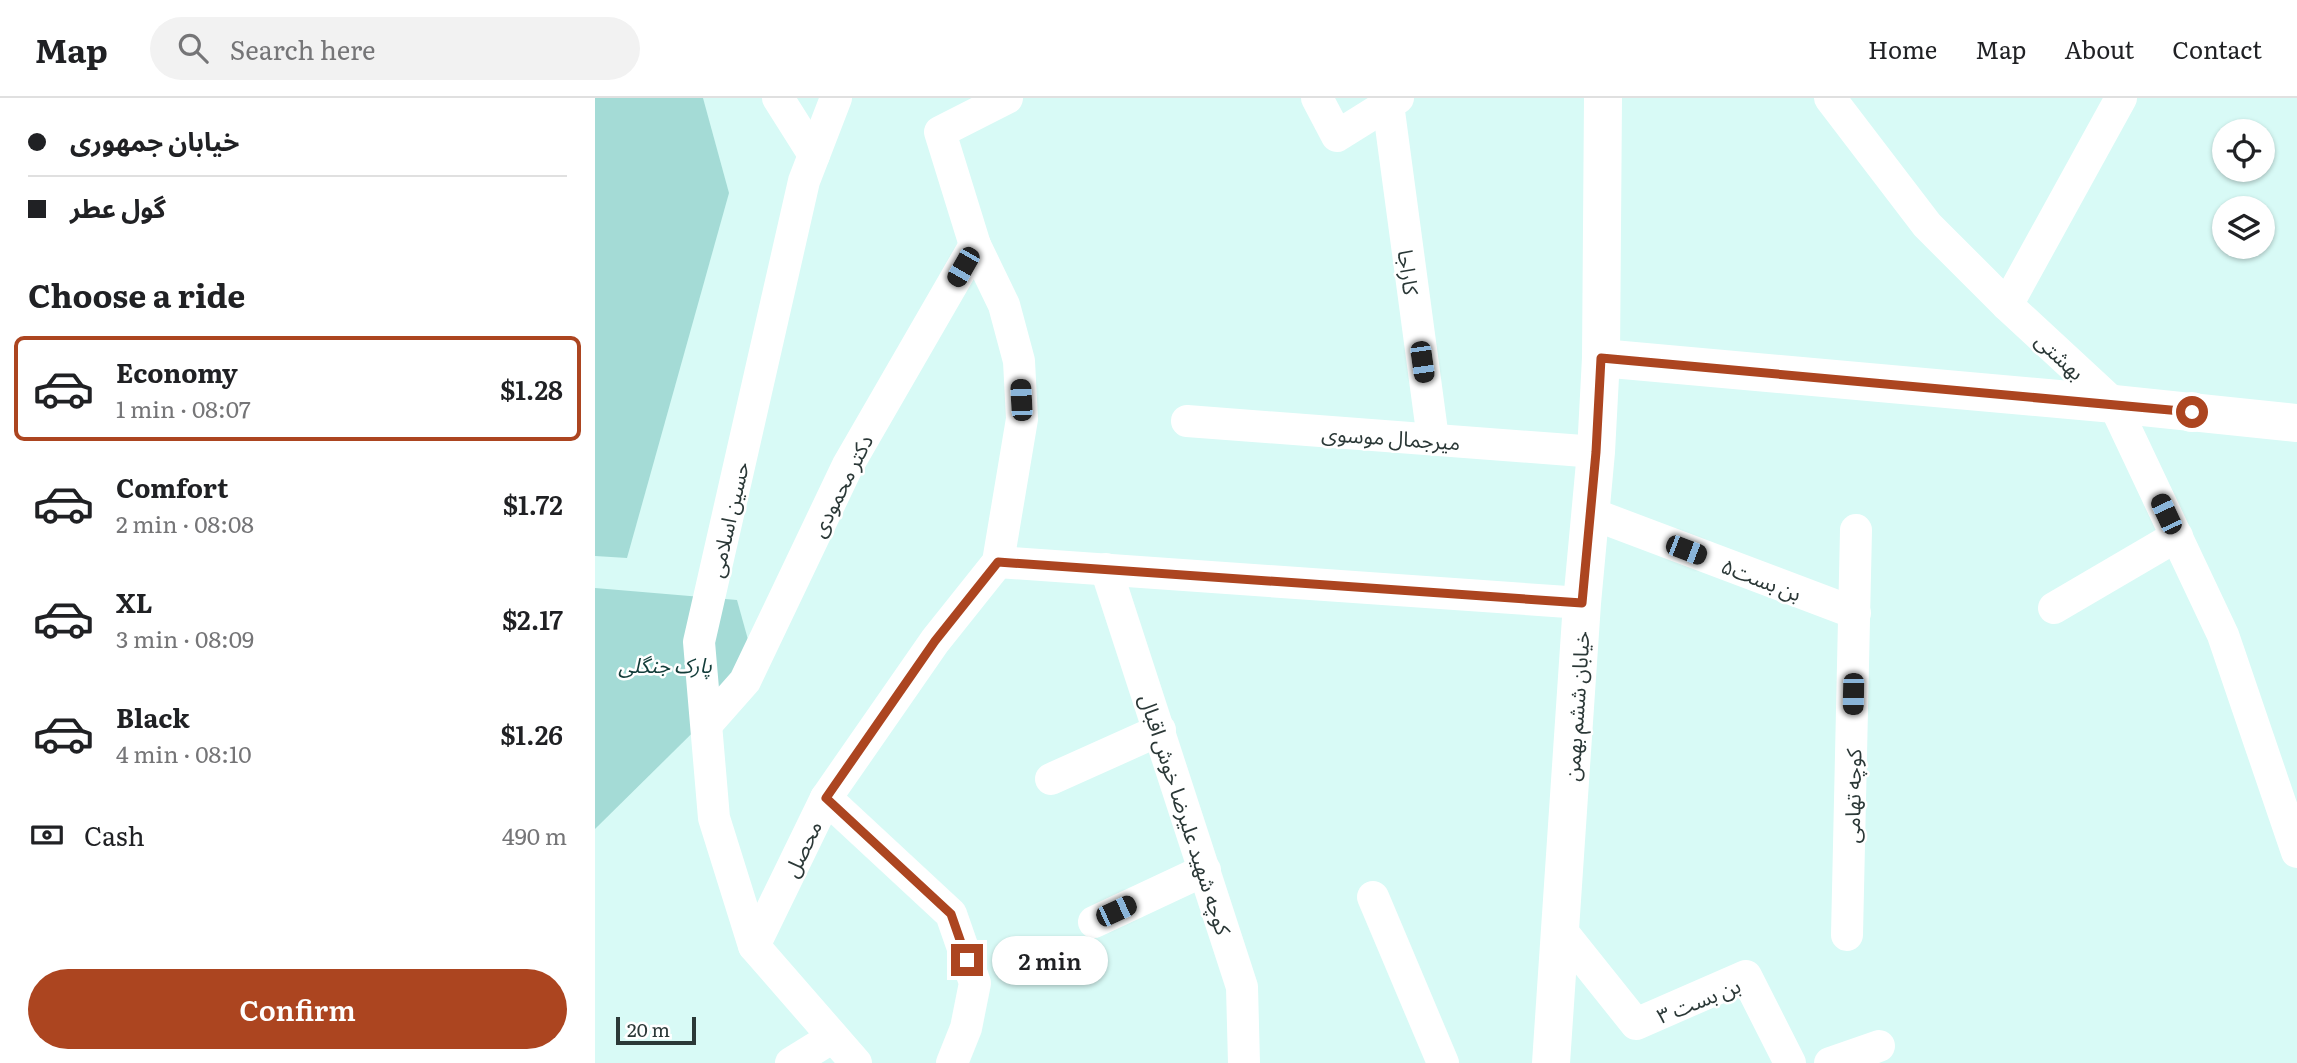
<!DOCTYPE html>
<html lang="en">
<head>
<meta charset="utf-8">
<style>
  body { margin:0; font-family:Literata,"Noto Sans Arabic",serif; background:#f2f2f2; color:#202124; height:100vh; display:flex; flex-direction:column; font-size:26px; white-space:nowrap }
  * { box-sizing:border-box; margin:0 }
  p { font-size:23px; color:#757577 }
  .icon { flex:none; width:38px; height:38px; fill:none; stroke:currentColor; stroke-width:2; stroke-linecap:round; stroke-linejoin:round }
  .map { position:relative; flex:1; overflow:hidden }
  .details { display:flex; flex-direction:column; background:#fff; width:595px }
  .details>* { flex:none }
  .hud { display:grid; align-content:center; height:154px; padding:0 28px; background:#fff }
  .controls { position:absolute; left:1617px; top:21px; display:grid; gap:14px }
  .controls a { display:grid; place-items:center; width:63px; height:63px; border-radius:50%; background:#fff; box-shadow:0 2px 5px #0004; font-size:35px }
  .scale { position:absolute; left:21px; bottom:18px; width:80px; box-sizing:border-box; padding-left:7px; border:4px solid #2b3837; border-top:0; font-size:19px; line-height:24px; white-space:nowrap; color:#2b3837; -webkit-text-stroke:5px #fff; paint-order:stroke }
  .end { position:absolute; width:32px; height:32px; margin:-16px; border:9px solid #ac4520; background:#fff; box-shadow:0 0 0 4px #fff }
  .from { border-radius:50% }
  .bubble { position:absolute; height:49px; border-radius:24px; background:#fff; box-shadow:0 2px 5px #0004; font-size:23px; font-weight:600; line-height:49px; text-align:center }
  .car { position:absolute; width:21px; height:42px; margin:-21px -10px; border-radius:9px; box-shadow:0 0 5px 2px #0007; background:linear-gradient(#222 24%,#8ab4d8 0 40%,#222 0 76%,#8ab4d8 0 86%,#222 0) }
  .hud b { display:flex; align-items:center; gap:24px; height:66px; font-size:26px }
  .hud b+b { border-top:2px solid #e0e0e0 }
  .hud i { width:18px; height:18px; background:#202124 }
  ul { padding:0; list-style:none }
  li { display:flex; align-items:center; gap:21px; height:105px; margin:0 14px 10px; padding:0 14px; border:4px solid transparent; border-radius:10px }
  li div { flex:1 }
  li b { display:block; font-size:26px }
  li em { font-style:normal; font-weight:600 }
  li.selected { border-color:#ac4520 }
  li>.icon { width:63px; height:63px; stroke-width:1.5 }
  h2 { padding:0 28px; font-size:32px; line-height:84px }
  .pay { display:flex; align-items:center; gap:18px; height:77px; padding:0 28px; font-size:26px }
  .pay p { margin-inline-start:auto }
  .button { display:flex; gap:14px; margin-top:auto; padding:14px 28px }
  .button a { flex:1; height:80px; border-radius:42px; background:#ac4520; color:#fff; font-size:28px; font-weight:600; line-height:80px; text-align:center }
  header { display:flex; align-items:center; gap:42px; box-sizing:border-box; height:98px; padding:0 35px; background:#fff; border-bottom:2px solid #e0e0e0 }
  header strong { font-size:33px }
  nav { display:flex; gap:38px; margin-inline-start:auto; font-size:24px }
  .search { width:490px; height:63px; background:#f2f2f2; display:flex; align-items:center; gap:18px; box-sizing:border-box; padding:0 24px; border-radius:38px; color:#757577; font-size:26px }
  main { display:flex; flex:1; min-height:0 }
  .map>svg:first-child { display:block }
  .green { fill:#a4dbd6 }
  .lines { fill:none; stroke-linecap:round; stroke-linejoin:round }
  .minor { stroke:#fff; stroke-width:32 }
  .tertiary { stroke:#fff; stroke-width:38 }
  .route { stroke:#ac4520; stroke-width:9 }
  .labels { text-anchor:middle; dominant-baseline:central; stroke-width:5; stroke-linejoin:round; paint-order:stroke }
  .street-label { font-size:21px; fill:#2b3837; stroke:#fff }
  .park-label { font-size:21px; font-style:italic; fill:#123c39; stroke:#fff }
</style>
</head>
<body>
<header>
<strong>Map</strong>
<div class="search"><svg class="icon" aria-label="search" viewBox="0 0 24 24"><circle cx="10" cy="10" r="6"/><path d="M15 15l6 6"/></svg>Search here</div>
<nav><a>Home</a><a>Map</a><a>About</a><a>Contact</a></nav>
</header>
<main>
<section class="details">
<div class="hud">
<b><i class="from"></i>خیابان جمهوری</b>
<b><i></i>گول عطر</b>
</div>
<h2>Choose a ride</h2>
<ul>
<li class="selected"><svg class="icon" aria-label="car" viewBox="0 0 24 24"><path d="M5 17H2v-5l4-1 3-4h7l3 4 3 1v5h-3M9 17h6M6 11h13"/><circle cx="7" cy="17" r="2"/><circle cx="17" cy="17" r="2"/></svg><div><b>Economy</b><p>1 min · 08:07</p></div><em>$1.28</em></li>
<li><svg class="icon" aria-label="car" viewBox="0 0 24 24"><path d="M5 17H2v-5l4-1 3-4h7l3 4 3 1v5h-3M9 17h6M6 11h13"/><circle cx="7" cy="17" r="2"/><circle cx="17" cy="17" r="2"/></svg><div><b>Comfort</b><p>2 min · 08:08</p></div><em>$1.72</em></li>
<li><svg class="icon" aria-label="car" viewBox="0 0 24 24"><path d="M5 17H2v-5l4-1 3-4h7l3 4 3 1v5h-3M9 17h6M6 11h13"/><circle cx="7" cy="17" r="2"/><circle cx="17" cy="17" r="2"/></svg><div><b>XL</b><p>3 min · 08:09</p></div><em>$2.17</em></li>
<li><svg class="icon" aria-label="car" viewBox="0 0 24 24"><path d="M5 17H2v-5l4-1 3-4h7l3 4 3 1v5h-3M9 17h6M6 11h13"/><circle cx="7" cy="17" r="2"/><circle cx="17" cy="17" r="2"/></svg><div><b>Black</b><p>4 min · 08:10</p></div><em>$1.26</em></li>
</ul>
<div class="pay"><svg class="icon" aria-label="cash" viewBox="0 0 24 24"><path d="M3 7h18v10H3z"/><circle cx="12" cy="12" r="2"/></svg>Cash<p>490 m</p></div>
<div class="button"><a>Confirm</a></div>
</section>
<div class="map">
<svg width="1702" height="965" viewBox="0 0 1702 965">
  <rect width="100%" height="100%" fill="#d8faf6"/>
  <!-- green -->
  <g class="green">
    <polygon points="0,0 108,0 134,95 32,460 0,458"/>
    <polygon points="0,490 142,502 157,556 150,583 0,731"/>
  </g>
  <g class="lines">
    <!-- minor -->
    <g class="minor">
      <polyline points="183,0 219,57"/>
      <polyline points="722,0 742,38 803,0"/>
      <polyline points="1235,0 1332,127 1412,207 1519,306 1628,537 1702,754"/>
      <polyline points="793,6 838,341"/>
      <polyline points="1412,207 1526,0"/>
      <polyline points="592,323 1001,354"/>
      <polyline points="995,415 1260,515"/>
      <polyline points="403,464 987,505"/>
      <polyline points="511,471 647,889 649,965"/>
      <polyline points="1459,510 1582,438"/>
      <polyline points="112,626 150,583 253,367 380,147"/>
      <polyline points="456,681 565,632"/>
      <polyline points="231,700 356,816 380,885 371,930 357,965"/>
      <polyline points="778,799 848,965"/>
      <polyline points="499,824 610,772"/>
      <polyline points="965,831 1041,926 1151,878 1195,965"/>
      <polyline points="1252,837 1261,432"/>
      <polyline points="159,848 119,720 104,544 209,83 241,0"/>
      <polyline points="196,965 238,939"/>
      <polyline points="261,965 159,848 231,700 340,543 403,464 427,321 424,263 409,207 380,147 345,34 412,0"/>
      <polyline points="1235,965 1284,948"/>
    </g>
    <!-- tertiary -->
    <g class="tertiary">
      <polyline points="1006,260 1519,306 1702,325"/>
      <polyline points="956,965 987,505 1001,354 1006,260 1008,0"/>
    </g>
  </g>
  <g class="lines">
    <!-- route -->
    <polyline class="route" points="372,862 356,816 231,700 340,543 403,464 987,505 1001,354 1006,260 1597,314"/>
  </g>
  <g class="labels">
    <!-- street labels -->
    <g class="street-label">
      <text transform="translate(815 174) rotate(82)">کاراجا</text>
      <text transform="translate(1466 257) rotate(43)">بهشتی</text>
      <text transform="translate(796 338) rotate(4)">میرجمال موسوی</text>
      <text transform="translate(245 387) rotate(-63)">دکتر محمودی</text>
      <text transform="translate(132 421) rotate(-77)">حسین اسلامی</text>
      <text transform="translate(1167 480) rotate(21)">بن بست۵</text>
      <text transform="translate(980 608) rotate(-86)">خیابان ششم بهمن</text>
      <text transform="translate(1256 698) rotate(-89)">کوچه تهامی</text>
      <text transform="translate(592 716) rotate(72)">کوچه شهید علیرضا خوش اقبال</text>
      <text transform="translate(206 750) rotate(-64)">محصل</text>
      <text transform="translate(1103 901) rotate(-22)">بن بست ۳</text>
    </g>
    <!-- park labels -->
    <g class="park-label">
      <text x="70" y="565">پارک جنگلی</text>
    </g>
  </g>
</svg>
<div class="controls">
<a><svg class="icon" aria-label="locate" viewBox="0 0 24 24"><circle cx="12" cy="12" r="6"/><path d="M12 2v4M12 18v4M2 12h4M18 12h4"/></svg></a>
<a><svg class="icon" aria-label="layers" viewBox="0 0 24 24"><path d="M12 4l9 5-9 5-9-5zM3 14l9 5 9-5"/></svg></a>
</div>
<div class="scale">20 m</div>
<i class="end from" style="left:1597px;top:314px"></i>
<i class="end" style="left:372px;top:862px"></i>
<div class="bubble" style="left:397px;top:838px;width:116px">2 min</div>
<i class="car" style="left:368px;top:169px;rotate:210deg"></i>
<i class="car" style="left:827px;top:264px;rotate:172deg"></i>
<i class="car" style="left:426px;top:302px;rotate:357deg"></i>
<i class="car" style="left:1571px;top:416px;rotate:335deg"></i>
<i class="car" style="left:1091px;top:452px;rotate:111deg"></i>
<i class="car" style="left:1258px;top:596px;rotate:181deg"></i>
<i class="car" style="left:521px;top:813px;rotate:65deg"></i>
</div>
</main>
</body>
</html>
